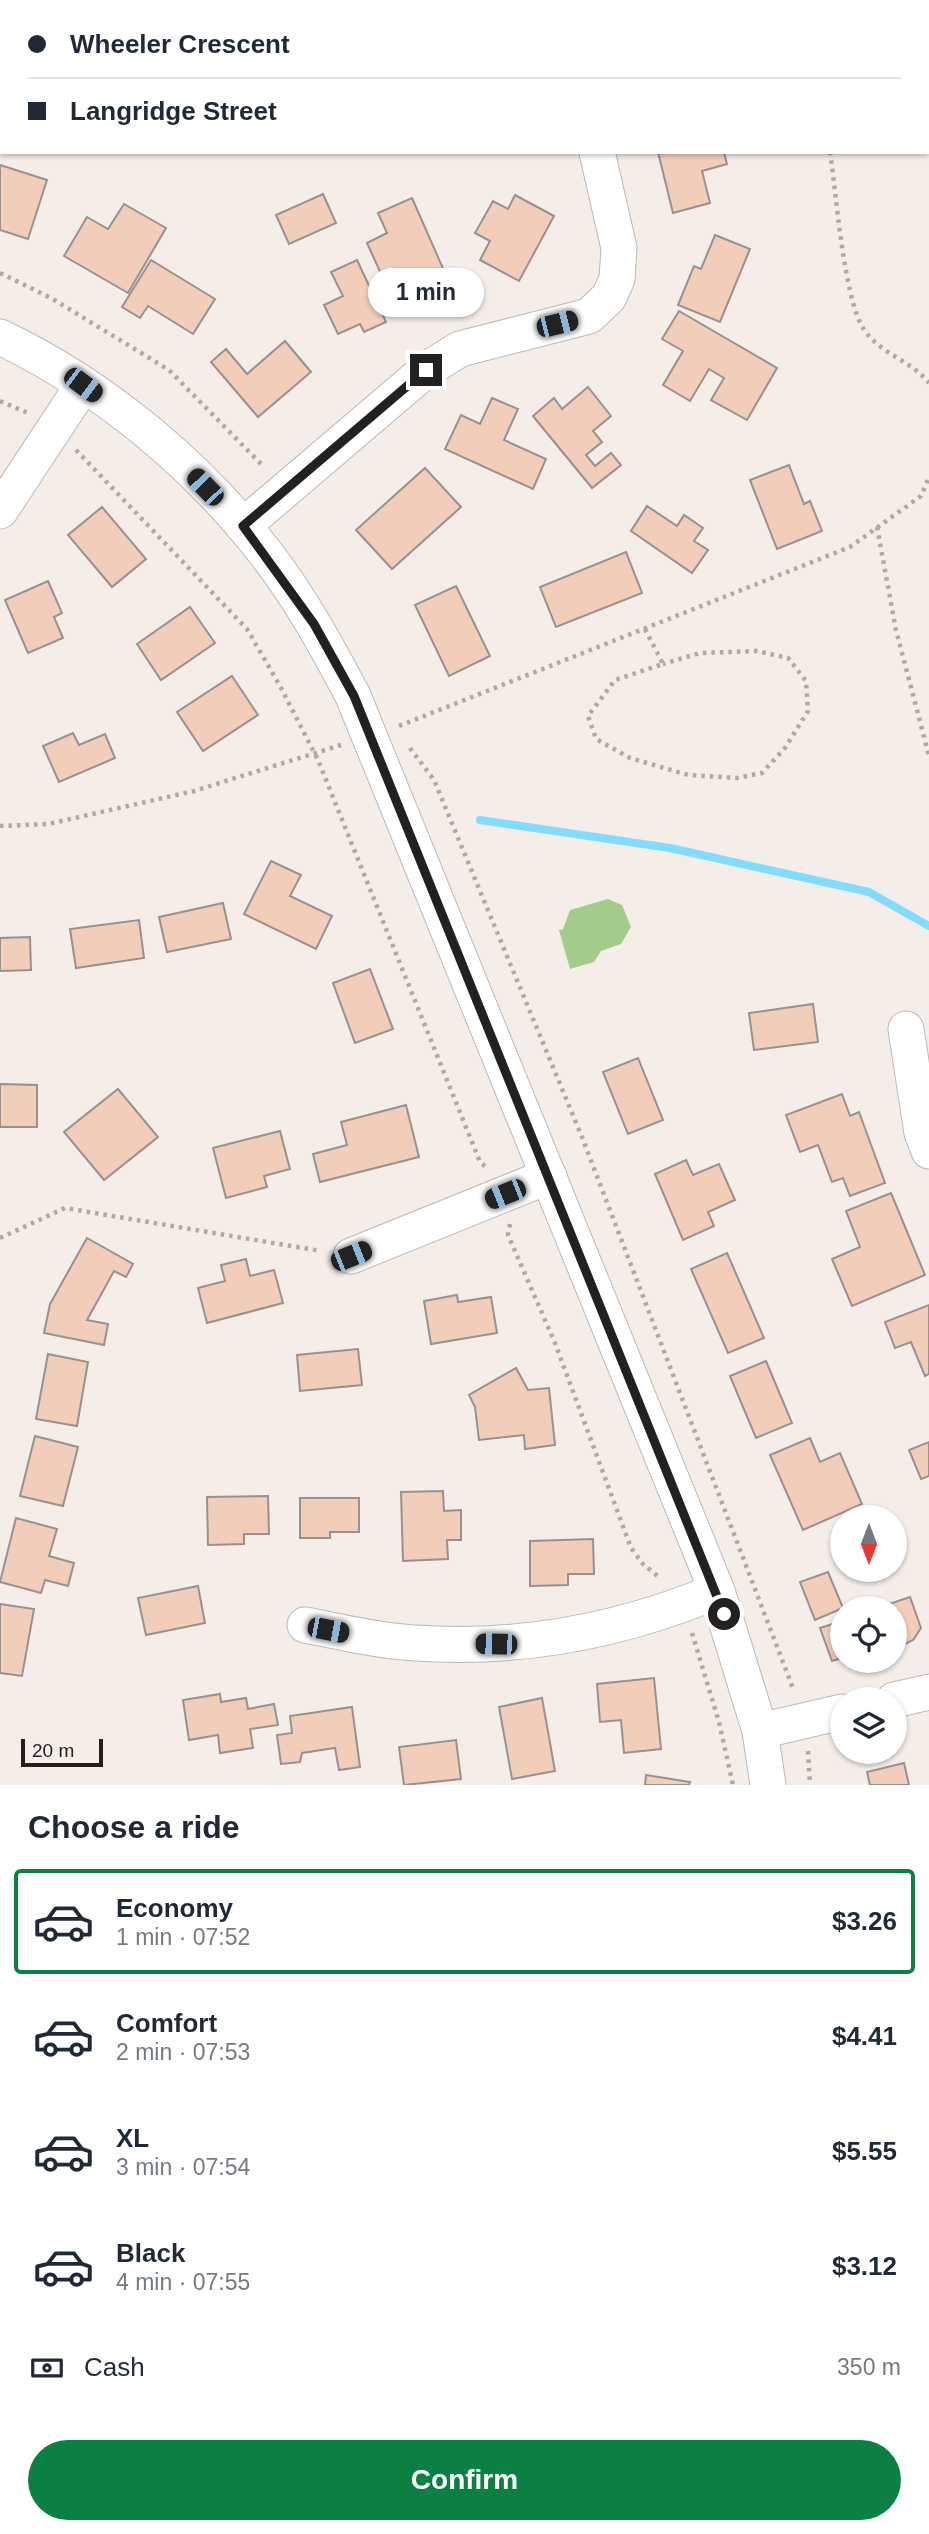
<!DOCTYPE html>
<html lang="en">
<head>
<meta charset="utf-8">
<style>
  body { margin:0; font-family:Helvetica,sans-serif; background:#f6f6f7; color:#1f2937; height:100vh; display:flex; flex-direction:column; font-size:26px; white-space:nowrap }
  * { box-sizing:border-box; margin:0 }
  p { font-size:23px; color:#747a83 }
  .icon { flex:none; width:38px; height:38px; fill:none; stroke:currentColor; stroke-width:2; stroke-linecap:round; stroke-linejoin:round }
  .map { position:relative; height:1785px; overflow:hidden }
  .details { display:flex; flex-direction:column; background:#fff; flex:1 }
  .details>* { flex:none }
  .guide { position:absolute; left:0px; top:0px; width:929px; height:154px; box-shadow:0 2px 5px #0004; display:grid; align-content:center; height:154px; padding:0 28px; background:#fff }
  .needle { width:46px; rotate:180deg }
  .tools { position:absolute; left:830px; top:1505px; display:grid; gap:14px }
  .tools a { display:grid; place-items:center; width:77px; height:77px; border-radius:50%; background:#fff; box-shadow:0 2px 5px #0004; font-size:35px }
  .scale { position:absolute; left:21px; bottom:18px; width:82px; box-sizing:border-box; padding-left:7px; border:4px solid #23211f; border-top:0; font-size:19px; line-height:24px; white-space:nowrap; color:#23211f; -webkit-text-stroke:5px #f4ede8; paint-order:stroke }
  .end { position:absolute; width:32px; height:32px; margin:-16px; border:9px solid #23211f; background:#fff; box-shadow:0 0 0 4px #fff }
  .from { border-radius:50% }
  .bubble { position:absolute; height:49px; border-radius:24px; background:#fff; box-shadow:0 2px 5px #0004; font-size:23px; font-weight:700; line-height:49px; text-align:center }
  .car { position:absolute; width:21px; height:42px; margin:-21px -10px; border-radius:9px; box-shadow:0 0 5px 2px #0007; background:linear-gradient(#222 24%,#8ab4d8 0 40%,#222 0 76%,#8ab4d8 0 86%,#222 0) }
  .guide b { display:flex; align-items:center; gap:24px; height:66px; font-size:26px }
  .guide b+b { border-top:2px solid #e0e1e3 }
  .guide i { width:18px; height:18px; background:#1f2937 }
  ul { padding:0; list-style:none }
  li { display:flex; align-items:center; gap:21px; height:105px; margin:0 14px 10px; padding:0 14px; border:4px solid transparent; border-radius:7px }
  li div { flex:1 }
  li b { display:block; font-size:26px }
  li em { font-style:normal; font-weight:700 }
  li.on { border-color:#0b8043 }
  li>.icon { width:63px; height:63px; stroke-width:1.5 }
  h2 { padding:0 28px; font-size:32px; line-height:84px }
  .pay { display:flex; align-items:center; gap:18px; height:77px; padding:0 28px; font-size:26px }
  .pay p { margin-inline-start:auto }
  .cta { display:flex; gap:14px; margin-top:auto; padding:14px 28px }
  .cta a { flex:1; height:80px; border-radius:42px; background:#0b8043; color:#fff; font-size:28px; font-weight:700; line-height:80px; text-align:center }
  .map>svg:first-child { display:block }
  .green { fill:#a3cc8b }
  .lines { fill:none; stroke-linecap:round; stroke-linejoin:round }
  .stream { stroke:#80ddfe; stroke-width:8 }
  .building { fill:#f2cdb9; stroke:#98918e; stroke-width:2 }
  .minor-casing { stroke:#bfb8b4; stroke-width:37 }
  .highway-casing { stroke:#bfb8b4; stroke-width:40 }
  .path { stroke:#aea9a5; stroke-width:4.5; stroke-dasharray:3.5 5; stroke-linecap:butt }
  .minor { stroke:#fff; stroke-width:35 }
  .highway { stroke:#fff; stroke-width:38 }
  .route { stroke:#23211f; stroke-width:9 }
</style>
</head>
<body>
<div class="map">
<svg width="929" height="1785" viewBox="0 0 929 1785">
  <rect width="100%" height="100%" fill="#f4ede8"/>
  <!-- green -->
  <polygon class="green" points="608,899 622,905 631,927 621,944 601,951 594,962 570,969 559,930 563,929 570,910"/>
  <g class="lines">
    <!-- stream -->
    <polyline class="stream" points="480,820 670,848 869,892 929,926"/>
  </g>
  <!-- building -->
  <g class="building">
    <rect x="439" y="0" width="61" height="2"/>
    <polygon points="658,152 724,152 727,164 702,171 710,203 673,213"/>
    <polygon points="0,165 47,180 28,239 0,230"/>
    <polygon points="323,194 336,223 289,244 276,215"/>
    <polygon points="515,195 554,216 519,281 480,260 490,241 475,233 493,201 508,209"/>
    <polygon points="412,198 445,273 410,288 416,301 397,309 367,243 387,233 378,213"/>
    <polygon points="124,204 166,228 128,293 64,256 87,217 108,229"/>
    <polygon points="715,235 750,249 720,322 678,305 694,266 701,269"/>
    <polygon points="151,260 215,299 193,334 148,306 140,318 122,307"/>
    <polygon points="357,260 386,322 364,332 360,324 338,334 324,305 343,296 331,272"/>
    <polygon points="679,311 777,368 747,420 711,400 724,378 709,369 690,401 663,385 683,351 662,339"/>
    <polygon points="285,341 311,372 258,417 211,362 226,349 247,374"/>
    <polygon points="588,387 611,416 593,431 602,442 586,455 595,466 611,453 621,465 592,488 533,416 554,398 562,409"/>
    <polygon points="492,398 518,409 504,440 546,459 533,489 445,449 461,415 480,424"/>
    <polygon points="789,465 804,504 810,501 822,531 777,549 750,480"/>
    <polygon points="425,468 461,507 392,569 356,530"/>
    <polygon points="647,506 677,526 684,515 703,528 694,541 708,550 692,573 631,531"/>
    <polygon points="102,507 146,559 112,587 68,535"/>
    <polygon points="626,552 642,593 556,627 540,587"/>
    <polygon points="48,581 62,613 54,617 63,638 28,653 5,600"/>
    <polygon points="456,586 490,656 449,676 415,605"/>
    <polygon points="190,607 215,643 161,680 137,644"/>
    <polygon points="232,676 258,715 203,751 177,712"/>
    <polygon points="73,733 79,745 105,734 115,758 59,782 43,746"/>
    <polygon points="271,861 301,875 290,896 332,916 316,949 244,914"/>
    <polygon points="223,903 231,939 167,952 159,917"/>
    <polygon points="139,920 144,958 76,968 70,929"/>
    <polygon points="30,937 31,970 0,971 0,938"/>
    <polygon points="370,969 393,1029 355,1043 333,983"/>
    <polygon points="813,1004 818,1042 754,1050 749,1013"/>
    <polygon points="638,1058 663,1120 628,1134 603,1072"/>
    <polygon points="0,1084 37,1085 37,1127 0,1127"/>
    <polygon points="118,1089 158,1137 104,1180 64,1132"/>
    <polygon points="842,1094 850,1116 859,1112 885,1183 850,1196 843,1178 832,1182 818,1145 800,1152 786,1115"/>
    <polygon points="406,1105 419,1157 320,1182 313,1154 347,1145 341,1122"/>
    <polygon points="280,1131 290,1169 264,1176 267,1187 226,1198 213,1148"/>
    <polygon points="686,1160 693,1175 719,1164 735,1200 708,1212 714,1226 683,1240 655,1174"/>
    <polygon points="891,1193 925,1275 852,1306 832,1259 860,1247 846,1211"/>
    <polygon points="87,1238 133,1264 126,1277 114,1271 87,1320 108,1324 104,1345 44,1333 50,1304"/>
    <polygon points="727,1253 764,1338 728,1353 691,1269"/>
    <polygon points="246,1259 250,1276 274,1270 283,1303 207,1323 198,1288 225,1281 221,1265"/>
    <polygon points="457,1295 458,1302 491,1297 497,1333 431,1344 424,1301"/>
    <polygon points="929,1305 929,1374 925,1376 911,1342 895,1348 885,1322"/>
    <polygon points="358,1349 362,1385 300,1391 297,1355"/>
    <polygon points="48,1354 88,1362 77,1426 36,1419"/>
    <polygon points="766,1361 792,1423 756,1438 730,1376"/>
    <polygon points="516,1368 528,1390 549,1388 555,1445 525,1449 524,1435 479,1440 475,1407 469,1395"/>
    <polygon points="35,1436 78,1447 63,1506 20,1496"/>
    <polygon points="810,1438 820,1462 840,1453 862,1504 803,1530 770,1455"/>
    <polygon points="929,1442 929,1476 921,1479 909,1450"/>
    <polygon points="443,1491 444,1511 461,1510 461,1540 447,1540 448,1559 403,1561 401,1492"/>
    <polygon points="268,1496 269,1534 244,1534 244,1544 208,1545 207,1497"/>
    <polygon points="300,1498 359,1498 359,1532 330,1532 330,1538 300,1538"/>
    <polygon points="16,1518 57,1529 49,1556 74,1563 68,1586 45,1580 41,1593 0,1582"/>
    <polygon points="593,1539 594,1574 568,1574 568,1585 530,1586 530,1541"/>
    <polygon points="828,1572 843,1608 815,1620 800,1582"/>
    <polygon points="198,1586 205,1623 146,1635 138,1598"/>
    <polygon points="910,1597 921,1628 913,1640 901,1646 894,1642 894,1608 877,1608"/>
    <polygon points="0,1604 34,1609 22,1676 0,1673"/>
    <polygon points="842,1621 842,1658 832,1661 820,1628"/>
    <polygon points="654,1678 661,1749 624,1753 621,1720 600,1722 597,1684"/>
    <polygon points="220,1694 221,1702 246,1698 248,1709 274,1704 278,1725 250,1729 253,1748 220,1753 218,1735 189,1740 183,1700"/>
    <polygon points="542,1698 555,1771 512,1779 499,1707"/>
    <polygon points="352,1707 360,1767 339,1770 335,1748 302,1753 300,1762 281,1764 277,1735 292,1733 290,1716"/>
    <polygon points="456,1740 461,1779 404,1785 399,1747"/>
    <polygon points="904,1763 909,1785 870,1785 867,1772"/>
    <polygon points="646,1775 690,1782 689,1785 645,1785"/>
  </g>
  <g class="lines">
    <!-- minor casing -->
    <g class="minor-casing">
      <g id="minor">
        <polyline points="562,0 562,2"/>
        <path d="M 0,337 C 103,386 198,465 267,555 C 301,599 327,647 353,696 L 717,1591 L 760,1731 L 768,1785"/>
        <polyline points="0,511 83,385"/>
        <polyline points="243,526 426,370 460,349 589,316 609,297 617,279 619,248 597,152"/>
        <polyline points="906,1029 922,1133 929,1151"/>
        <polyline points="351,1256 549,1176"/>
        <path d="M 305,1625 C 341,1632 378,1641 415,1643 C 519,1650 621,1631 717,1591"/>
        <polyline points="894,1700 929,1692"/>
        <polyline points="760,1731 842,1712"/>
      </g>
    </g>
    <!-- highway casing -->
    <g class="highway-casing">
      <g id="highway">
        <polyline points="913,0 914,2"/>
        <polyline points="928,27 929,40"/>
      </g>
    </g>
    <!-- path -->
    <g class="path">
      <polyline points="806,0 806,2"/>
      <path d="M 830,152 C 836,192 844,298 863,328 C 879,354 911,360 929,383"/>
      <polyline points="0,273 51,298 169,370 264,467"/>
      <polyline points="0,401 28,413"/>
      <polyline points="76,450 247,629 280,686 318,760 480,1162 486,1167"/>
      <polyline points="877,527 896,630 929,756"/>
      <polyline points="645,629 663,664 615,680 588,716 596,739 630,758 688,775 737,778 762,773 785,748 808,711 806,681 788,658 757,651 700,653 663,664"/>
      <polyline points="399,726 850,547 921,496 929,477"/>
      <polyline points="410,748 434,780 582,1137 794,1691"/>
      <polyline points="0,826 48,824 194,791 341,745"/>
      <polyline points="510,1224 508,1235 555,1343 631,1548 643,1564 660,1578"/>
      <polyline points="0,1238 65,1208 321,1251"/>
      <polyline points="692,1633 719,1722 733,1785"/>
      <polyline points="808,1751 810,1785"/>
    </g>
    <!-- minor -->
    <use href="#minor" class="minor"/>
    <!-- highway -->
    <use href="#highway" class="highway"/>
  </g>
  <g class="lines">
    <!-- route -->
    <polyline class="route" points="426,370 243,526 314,624 354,696 724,1614"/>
  </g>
</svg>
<div class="tools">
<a><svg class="needle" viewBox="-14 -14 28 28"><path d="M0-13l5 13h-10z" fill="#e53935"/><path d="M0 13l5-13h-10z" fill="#747a83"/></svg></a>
<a><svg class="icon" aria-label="locate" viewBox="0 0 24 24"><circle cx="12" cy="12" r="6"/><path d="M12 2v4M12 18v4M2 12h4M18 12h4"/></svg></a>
<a><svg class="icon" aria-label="layers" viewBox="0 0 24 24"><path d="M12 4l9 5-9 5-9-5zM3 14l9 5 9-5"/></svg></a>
</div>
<div class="scale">20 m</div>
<i class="end from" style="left:724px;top:1614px"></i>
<i class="end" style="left:426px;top:370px"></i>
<div class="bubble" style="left:368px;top:268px;width:116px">1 min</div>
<i class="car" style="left:557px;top:324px;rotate:76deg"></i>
<i class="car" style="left:83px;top:385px;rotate:127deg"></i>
<i class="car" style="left:205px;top:487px;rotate:316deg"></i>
<i class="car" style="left:505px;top:1194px;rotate:248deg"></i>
<i class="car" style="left:351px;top:1256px;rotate:68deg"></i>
<i class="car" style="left:328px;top:1630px;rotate:101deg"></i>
<i class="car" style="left:496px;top:1644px;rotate:271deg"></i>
<div class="guide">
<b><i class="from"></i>Wheeler Crescent</b>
<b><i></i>Langridge Street</b>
</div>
</div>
<section class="details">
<h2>Choose a ride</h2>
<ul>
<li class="on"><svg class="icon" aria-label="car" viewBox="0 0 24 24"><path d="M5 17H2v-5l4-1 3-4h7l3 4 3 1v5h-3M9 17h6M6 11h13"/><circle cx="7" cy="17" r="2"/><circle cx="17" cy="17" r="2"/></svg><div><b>Economy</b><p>1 min · 07:52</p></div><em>$3.26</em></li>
<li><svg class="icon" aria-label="car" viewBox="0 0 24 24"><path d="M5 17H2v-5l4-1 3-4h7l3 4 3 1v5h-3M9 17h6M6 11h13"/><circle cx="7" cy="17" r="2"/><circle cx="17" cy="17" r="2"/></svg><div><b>Comfort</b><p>2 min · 07:53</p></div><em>$4.41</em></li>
<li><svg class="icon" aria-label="car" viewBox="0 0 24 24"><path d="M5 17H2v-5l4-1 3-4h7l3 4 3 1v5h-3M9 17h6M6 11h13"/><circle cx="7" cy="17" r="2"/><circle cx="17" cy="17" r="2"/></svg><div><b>XL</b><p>3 min · 07:54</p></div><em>$5.55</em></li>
<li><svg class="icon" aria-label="car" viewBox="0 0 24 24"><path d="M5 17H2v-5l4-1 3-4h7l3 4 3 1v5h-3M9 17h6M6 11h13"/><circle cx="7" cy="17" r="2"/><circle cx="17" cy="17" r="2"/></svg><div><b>Black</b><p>4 min · 07:55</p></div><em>$3.12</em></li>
</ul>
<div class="pay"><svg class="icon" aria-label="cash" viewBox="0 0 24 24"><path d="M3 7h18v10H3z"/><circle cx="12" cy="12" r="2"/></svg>Cash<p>350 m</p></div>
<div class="cta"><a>Confirm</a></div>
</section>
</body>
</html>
